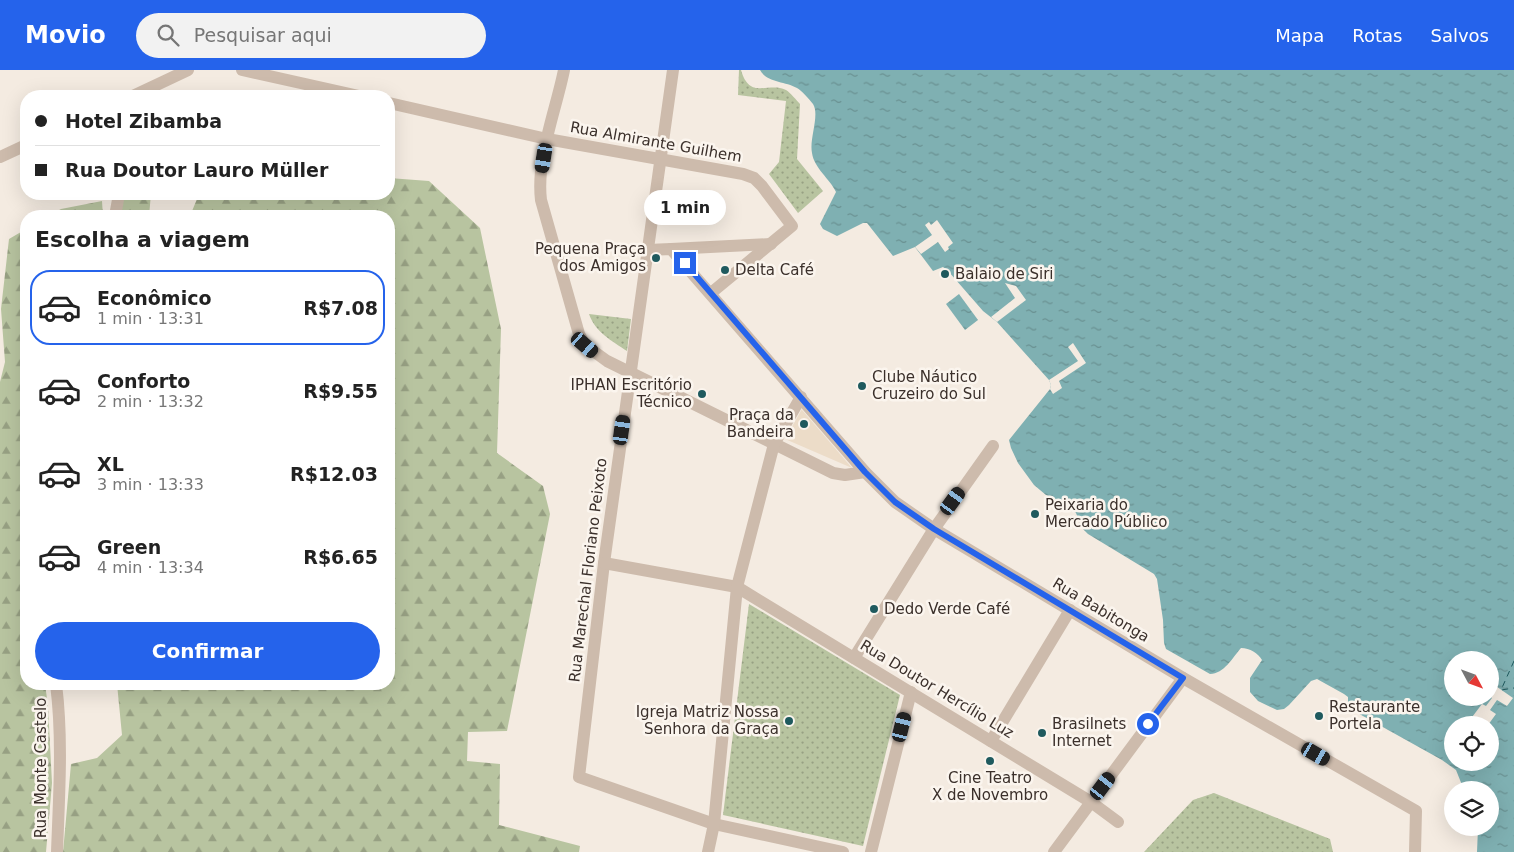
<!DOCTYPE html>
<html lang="pt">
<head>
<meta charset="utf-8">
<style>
  body { margin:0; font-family:"DejaVu Sans",sans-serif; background:#f2f2f2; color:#222; height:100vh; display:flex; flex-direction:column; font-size:19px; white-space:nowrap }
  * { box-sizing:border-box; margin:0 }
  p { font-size:16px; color:#767676 }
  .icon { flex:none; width:28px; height:28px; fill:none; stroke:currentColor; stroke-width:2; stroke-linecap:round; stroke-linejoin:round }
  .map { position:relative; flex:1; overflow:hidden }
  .panel { position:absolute; left:20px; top:140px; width:375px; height:480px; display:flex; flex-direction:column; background:#fff; border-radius:20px; box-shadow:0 5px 20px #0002 }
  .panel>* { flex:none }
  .banner { position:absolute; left:20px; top:20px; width:375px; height:110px; border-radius:20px; box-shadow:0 5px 20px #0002; display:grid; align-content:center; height:110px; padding:0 15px; background:#fff }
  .needle { width:32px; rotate:131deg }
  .tools { position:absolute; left:1444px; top:581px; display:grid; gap:10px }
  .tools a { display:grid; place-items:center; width:55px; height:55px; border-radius:50%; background:#fff; box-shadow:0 5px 20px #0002; font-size:25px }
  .end { position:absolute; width:22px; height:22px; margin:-11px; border:6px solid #2563eb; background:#fff; box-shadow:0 0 0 2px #fff }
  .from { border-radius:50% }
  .bubble { position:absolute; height:35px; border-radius:18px; background:#fff; box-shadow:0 5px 20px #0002; font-size:16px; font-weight:800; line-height:35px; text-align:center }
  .car { position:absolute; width:15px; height:30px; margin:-15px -8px; border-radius:6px; box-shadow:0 0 4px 1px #0007; background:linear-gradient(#222 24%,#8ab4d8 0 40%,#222 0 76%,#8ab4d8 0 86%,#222 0) }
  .banner b { display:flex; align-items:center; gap:18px; height:48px; font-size:19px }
  .banner b+b { border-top:1px solid #e0e0e0 }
  .banner i { width:12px; height:12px; background:#222 }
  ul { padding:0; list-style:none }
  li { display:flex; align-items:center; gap:15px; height:75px; margin:0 10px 8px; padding:0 5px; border:2px solid transparent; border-radius:20px }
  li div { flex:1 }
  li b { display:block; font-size:19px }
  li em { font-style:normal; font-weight:800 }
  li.active { border-color:#2563eb }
  li>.icon { width:45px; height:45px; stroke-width:1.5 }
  h2 { padding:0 15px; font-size:22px; line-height:60px }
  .cta { display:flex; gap:10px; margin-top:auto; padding:10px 15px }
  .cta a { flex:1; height:58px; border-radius:30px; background:#2563eb; color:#fff; font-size:20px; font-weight:800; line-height:58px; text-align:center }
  header { display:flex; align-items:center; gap:30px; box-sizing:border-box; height:70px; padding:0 25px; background:#2563eb; color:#fff }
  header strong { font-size:24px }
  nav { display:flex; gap:28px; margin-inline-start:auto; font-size:18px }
  .search { width:350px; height:45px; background:#f2f2f2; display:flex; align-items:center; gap:12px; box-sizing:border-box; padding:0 18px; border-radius:28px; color:#767676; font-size:19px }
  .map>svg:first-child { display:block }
  .grass { fill:url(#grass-dots) }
  .forest { fill:url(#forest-firs) }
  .plaza { fill:#ecdcc8 }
  .water { fill:url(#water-ripples); fill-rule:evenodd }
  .pier { fill:#f4ebe1 }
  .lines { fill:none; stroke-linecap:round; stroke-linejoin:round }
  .ferry { stroke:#1f5a5e; stroke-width:1; stroke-dasharray:6 5; stroke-linecap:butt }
  .minor { stroke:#cdbbac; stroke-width:12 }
  .route { stroke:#2563eb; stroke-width:6 }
  .poi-dot { fill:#1f5a5e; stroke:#fbf5ee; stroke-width:2 }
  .labels { text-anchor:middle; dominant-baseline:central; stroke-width:5; stroke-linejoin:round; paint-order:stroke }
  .street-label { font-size:15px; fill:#3b302b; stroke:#fbf5ee }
  .poi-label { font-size:15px; fill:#3b302b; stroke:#fbf5ee; text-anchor:start }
</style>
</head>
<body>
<header>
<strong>Movio</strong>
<div class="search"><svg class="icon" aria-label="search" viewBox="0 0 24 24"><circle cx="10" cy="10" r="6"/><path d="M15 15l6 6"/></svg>Pesquisar aqui</div>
<nav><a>Mapa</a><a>Rotas</a><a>Salvos</a></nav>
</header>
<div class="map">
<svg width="1514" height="782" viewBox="0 0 1514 782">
  <defs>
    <pattern id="grass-dots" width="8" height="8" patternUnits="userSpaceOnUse" patternTransform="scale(1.25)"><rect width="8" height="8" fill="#b8c4a0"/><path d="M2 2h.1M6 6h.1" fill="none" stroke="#97a083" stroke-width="1.8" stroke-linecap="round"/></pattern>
    <pattern id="forest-firs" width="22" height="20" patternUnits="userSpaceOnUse" patternTransform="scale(1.25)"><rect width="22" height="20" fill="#b8c4a0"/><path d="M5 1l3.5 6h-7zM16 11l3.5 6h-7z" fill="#97a083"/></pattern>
    <pattern id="water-ripples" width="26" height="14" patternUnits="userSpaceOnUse" patternTransform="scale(1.25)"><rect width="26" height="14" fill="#7fb0b2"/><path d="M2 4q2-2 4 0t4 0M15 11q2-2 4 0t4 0" fill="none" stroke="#699091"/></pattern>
  </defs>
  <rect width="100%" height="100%" fill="#f4ebe1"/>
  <!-- grass -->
  <g class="grass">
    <path d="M 739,0 L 741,0 C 750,31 768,11 786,20 C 791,23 796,30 800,34 L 797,89 L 823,121 L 798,143 L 769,104 L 779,92 L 786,31 L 738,25 Z"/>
    <path d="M 589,244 L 631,249 L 627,281 C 612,271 595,262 589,244 Z"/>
    <polygon points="749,534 900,625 863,776 723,745"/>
    <polygon points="1214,723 1330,769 1333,782 1144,782 1193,730"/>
  </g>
  <!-- forest -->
  <g class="forest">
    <polygon points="389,108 429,111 480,158 501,259 497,383 543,416 550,444 507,661 468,662 467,691 500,694 499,755 580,776 579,782 63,782 71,694 97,688 122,665 117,614 389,614 389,146 190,146 199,124 389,124"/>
    <polygon points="123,124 151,124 149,146 118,146"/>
    <polygon points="102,131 103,146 48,146 61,139"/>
    <polygon points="26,159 26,614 45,614 48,636 52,713 46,782 0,782 0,312 5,292 1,239 9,169"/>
  </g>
  <!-- plaza -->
  <polygon class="plaza" points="802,339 802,340 852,398 785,369"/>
  <!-- water -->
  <g class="water">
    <path d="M 760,0 L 1514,0 L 1514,782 L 1477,782 L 1478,758 L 1490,758 L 1490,720 L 1464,720 L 1456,700 L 1442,690 L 1354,641 L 1348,634 L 1348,627 L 1344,624 L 1317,609 L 1311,611 L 1289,635 L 1284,639 L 1277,640 L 1258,631 L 1250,622 L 1250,608 L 1262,590 C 1258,583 1250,578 1241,578 C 1233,587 1224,604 1210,604 L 1166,579 L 1164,573 L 1163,550 L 1157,509 L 1154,504 L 1088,464 L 1082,458 L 1076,443 L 1046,425 L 1034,415 L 1018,393 L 1011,378 L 1009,370 L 1050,319 L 1051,315 L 1049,310 L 997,252 L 983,241 L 949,202 L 943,197 L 933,201 L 915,177 L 893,186 L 867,153 L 863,153 L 837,166 L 823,159 L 820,154 L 836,122 C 830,109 814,98 812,83 C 809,69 820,45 813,34 C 809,29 802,21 797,18 C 785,11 767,13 760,0 ZM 1452,590 L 1490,590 L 1490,628 L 1452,628 ZM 1452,655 L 1490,655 L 1490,692 L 1452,692 Z"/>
    <polygon points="959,224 978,250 965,260 946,234"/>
  </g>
  <!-- pier -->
  <g class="pier">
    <polygon points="937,150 953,173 948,177 949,179 945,182 938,172 921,184 915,177 932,165 925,155 929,152 931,155"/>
    <polygon points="1005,213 1016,216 1026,230 997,252 991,247 1015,228"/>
    <polygon points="1073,273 1086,293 1059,311 1062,318 1053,324 1050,319 1051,315 1049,310 1078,291 1068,277"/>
    <polygon points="1490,612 1513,628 1507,636 1497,630 1490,640 1496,644 1488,655 1466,655 1482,634 1486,636 1492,628 1490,626"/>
  </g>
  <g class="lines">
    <!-- ferry -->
    <polyline class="ferry" points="1514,591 1501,620 1514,618"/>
    <!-- minor -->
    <g class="minor">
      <polyline points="242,0 359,26"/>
      <path d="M 564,0 C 556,40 536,89 541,130 L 579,264 L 585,275 L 607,291 L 833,403 L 845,405 L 865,402"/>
      <polyline points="673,0 604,493 579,707 714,754 843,782"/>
      <polyline points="133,26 188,0"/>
      <polyline points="389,33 547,69 743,104 754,108 762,116 792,156 711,223"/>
      <polyline points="0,87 26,75"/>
      <polyline points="115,146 119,124"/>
      <polyline points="671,179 771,174"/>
      <polyline points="648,180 671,179 865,402 895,432 934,459 1183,608 1416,741 1415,782"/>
      <polyline points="604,493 737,517 1091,732 1118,752"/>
      <polyline points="854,588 934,459 993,376"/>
      <path d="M 56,614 C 63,669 59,726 57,782"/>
      <polyline points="991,671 1070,540"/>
      <polyline points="708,782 714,754 737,517 774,374 801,327"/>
      <polyline points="871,782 911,622"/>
      <polyline points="1054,782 1183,608"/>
    </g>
  </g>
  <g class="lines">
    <!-- route -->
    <polyline class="route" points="685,193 865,402 895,432 934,459 1183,608 1148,654"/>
  </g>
  <!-- markers -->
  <g class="poi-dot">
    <circle cx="656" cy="188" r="5"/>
    <circle cx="725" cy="200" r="5"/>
    <circle cx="945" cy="204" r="5"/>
    <circle cx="862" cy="316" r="5"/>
    <circle cx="702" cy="324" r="5"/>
    <circle cx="804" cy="354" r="5"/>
    <circle cx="1035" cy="444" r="5"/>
    <circle cx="874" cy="539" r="5"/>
    <circle cx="1319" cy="646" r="5"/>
    <circle cx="789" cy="651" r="5"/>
    <circle cx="1042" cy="663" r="5"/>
    <circle cx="990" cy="691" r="5"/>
  </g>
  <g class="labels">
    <!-- street labels -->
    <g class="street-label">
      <text transform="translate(656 72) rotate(10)">Rua Almirante Guilhem</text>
      <text transform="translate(588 500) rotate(-83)">Rua Marechal Floriano Peixoto</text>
      <text transform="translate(1101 540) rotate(31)">Rua Babitonga</text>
      <text transform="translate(937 619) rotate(31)">Rua Doutor Hercílio Luz</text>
      <text transform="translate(41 698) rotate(-90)">Rua Monte Castelo</text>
    </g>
    <!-- poi labels -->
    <g class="poi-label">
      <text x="646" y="179" text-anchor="end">Pequena Praça<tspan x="646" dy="17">dos Amigos</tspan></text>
      <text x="735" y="200">Delta Café</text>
      <text x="955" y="204">Balaio de Siri</text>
      <text x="872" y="307">Clube Náutico<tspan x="872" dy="17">Cruzeiro do Sul</tspan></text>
      <text x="692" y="315" text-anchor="end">IPHAN Escritório<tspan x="692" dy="17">Técnico</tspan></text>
      <text x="794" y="345" text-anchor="end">Praça da<tspan x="794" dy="17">Bandeira</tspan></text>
      <text x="1045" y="435">Peixaria do<tspan x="1045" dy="17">Mercado Público</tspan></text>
      <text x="884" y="539">Dedo Verde Café</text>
      <text x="1329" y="637">Restaurante<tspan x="1329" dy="17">Portela</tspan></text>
      <text x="779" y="642" text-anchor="end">Igreja Matriz Nossa<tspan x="779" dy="17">Senhora da Graça</tspan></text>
      <text x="1052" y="654">Brasilnets<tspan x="1052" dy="17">Internet</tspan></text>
      <text x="990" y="708" text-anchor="middle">Cine Teatro<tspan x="990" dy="17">X de Novembro</tspan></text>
    </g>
  </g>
</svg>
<div class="tools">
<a><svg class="needle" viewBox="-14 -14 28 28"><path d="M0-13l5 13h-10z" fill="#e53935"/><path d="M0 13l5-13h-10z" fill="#767676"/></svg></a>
<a><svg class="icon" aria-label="locate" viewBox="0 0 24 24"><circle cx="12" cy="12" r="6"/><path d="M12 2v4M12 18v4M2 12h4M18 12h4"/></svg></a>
<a><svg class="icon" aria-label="layers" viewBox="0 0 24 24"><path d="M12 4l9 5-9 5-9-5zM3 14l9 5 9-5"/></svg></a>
</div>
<i class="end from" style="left:1148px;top:654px"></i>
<i class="end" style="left:685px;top:193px"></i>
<div class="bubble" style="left:644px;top:120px;width:82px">1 min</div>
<i class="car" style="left:544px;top:88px;rotate:189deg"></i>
<i class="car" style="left:585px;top:275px;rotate:131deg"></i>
<i class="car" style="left:622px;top:360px;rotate:8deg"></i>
<i class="car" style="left:953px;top:431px;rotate:36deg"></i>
<i class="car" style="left:902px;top:657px;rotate:14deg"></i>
<i class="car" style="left:1316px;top:684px;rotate:120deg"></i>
<i class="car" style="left:1103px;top:716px;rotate:37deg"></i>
<div class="banner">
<b><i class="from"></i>Hotel Zibamba</b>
<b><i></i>Rua Doutor Lauro Müller</b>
</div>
<section class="panel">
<h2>Escolha a viagem</h2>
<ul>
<li class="active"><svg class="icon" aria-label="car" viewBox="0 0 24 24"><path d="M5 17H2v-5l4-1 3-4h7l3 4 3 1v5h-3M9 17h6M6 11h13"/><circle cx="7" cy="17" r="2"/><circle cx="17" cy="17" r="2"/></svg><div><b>Econômico</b><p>1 min · 13:31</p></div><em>R$7.08</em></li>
<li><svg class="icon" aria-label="car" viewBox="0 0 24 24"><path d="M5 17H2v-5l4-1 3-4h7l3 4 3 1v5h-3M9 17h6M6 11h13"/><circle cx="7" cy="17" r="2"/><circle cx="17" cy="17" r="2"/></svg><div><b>Conforto</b><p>2 min · 13:32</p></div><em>R$9.55</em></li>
<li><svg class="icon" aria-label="car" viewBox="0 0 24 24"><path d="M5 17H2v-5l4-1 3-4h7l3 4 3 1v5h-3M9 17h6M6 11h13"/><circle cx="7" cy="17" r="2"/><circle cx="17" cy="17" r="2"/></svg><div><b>XL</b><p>3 min · 13:33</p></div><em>R$12.03</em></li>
<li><svg class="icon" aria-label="car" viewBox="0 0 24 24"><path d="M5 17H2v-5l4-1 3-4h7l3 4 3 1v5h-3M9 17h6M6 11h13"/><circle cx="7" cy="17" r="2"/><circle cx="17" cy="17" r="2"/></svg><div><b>Green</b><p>4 min · 13:34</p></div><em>R$6.65</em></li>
</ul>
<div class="cta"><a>Confirmar</a></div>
</section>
</div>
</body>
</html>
